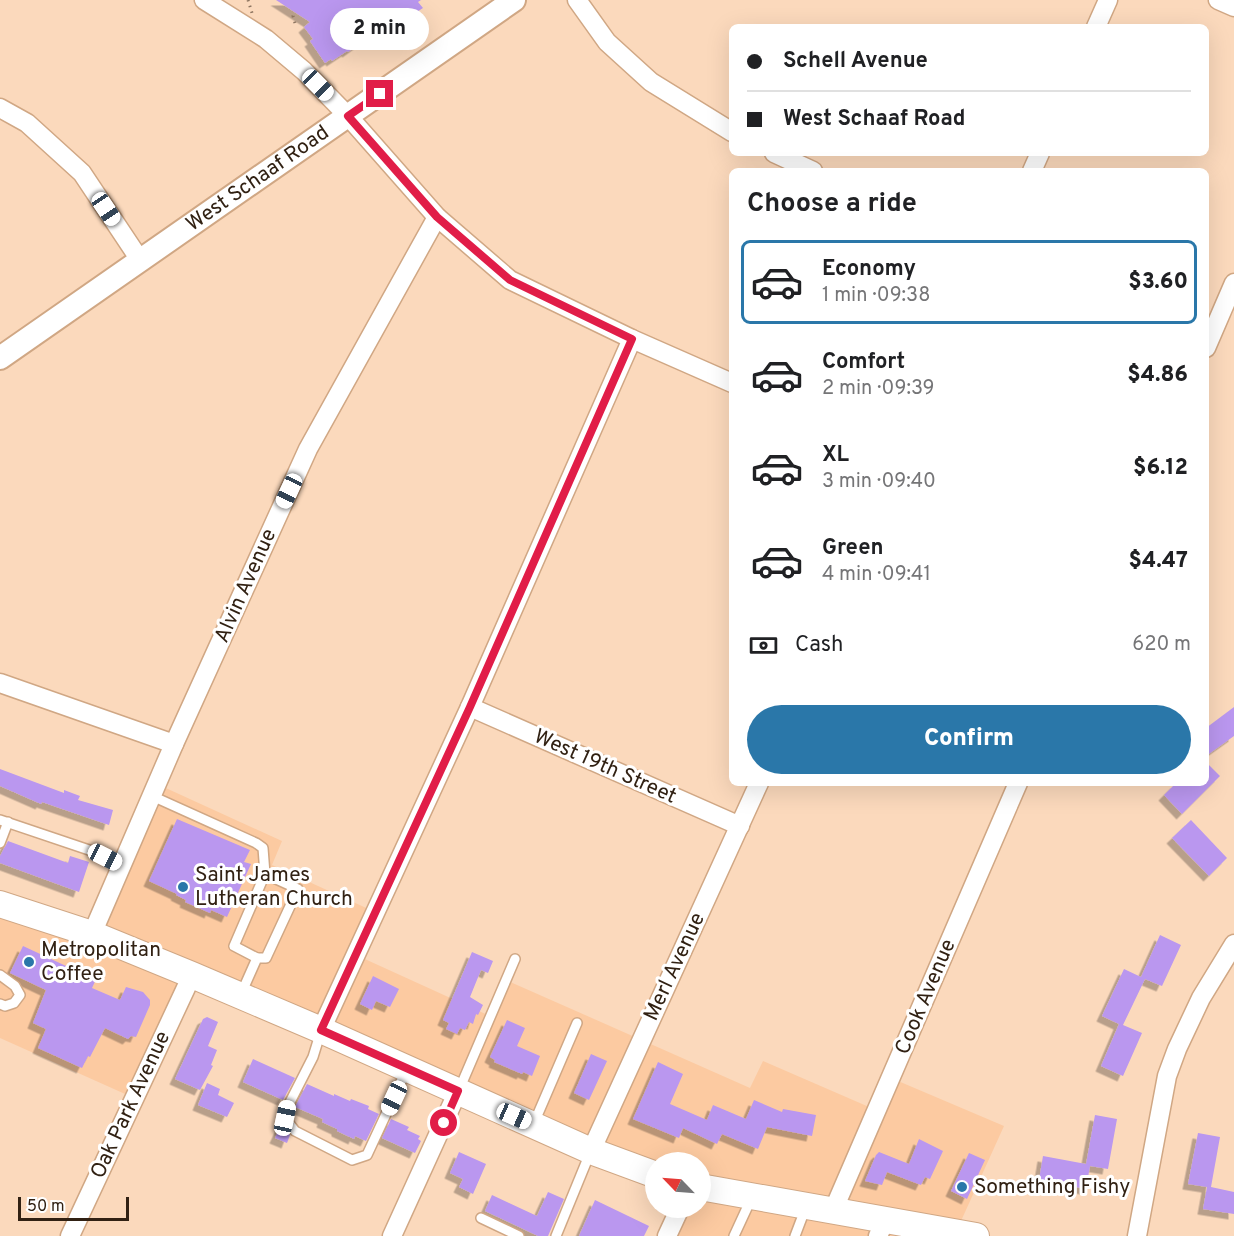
<!DOCTYPE html>
<html lang="en">
<head>
<meta charset="utf-8">
<style>
  body { margin:0; font-family:Overpass,sans-serif; background:#f2f2f2; color:#202124; height:100vh; display:flex; flex-direction:column; font-size:22px; white-space:nowrap }
  * { box-sizing:border-box; margin:0 }
  p { font-size:20px; color:#757577 }
  .icon { flex:none; width:33px; height:33px; fill:none; stroke:currentColor; stroke-width:2; stroke-linecap:round; stroke-linejoin:round }
  .map { position:relative; flex:1; overflow:hidden }
  .panel { position:absolute; left:729px; top:168px; width:480px; height:618px; display:flex; flex-direction:column; background:#fff; border-radius:9px; box-shadow:0 6px 24px #0002 }
  .panel>* { flex:none }
  .hud { position:absolute; left:729px; top:24px; width:480px; height:132px; border-radius:9px; box-shadow:0 6px 24px #0002; display:grid; align-content:center; height:132px; padding:0 18px; background:#fff }
  .needle { width:39px; rotate:295deg }
  .tools { position:absolute; left:645px; top:1152px; display:grid; gap:12px }
  .tools a { display:grid; place-items:center; width:66px; height:66px; border-radius:50%; background:#fff; box-shadow:0 6px 24px #0002; font-size:30px }
  .scale { position:absolute; left:18px; bottom:15px; width:111px; box-sizing:border-box; padding-left:6px; border:3px solid #312113; border-top:0; font-size:16px; line-height:21px; white-space:nowrap; color:#312113; -webkit-text-stroke:4px #fff; paint-order:stroke }
  .end { position:absolute; width:27px; height:27px; margin:-14px; border:8px solid #e11d48; background:#fff; box-shadow:0 0 0 3px #fff }
  .from { border-radius:50% }
  .bubble { position:absolute; height:42px; border-radius:21px; background:#fff; box-shadow:0 6px 24px #0002; font-size:20px; font-weight:800; line-height:42px; text-align:center }
  .car { position:absolute; width:18px; height:36px; margin:-18px -9px; border-radius:8px; box-shadow:0 0 4px 2px #0007; background:linear-gradient(#fff 24%,#345 0 40%,#fff 0 76%,#345 0 86%,#fff 0) }
  .hud b { display:flex; align-items:center; gap:21px; height:57px; font-size:22px }
  .hud b+b { border-top:2px solid #e0e0e0 }
  .hud i { width:15px; height:15px; background:#202124 }
  ul { padding:0; list-style:none }
  li { display:flex; align-items:center; gap:18px; height:84px; margin:0 12px 9px; padding:0 6px; border:3px solid transparent; border-radius:9px }
  li div { flex:1 }
  li b { display:block; font-size:22px }
  li em { font-style:normal; font-weight:800 }
  li.active { border-color:#2a77a9 }
  li>.icon { width:54px; height:54px; stroke-width:1.5 }
  h2 { padding:0 18px; font-size:27px; line-height:72px }
  .pay { display:flex; align-items:center; gap:15px; height:66px; padding:0 18px; font-size:22px }
  .pay p { margin-inline-start:auto }
  .primary-button { display:flex; gap:12px; margin-top:auto; padding:12px 18px }
  .primary-button a { flex:1; height:69px; border-radius:36px; background:#2a77a9; color:#fff; font-size:24px; font-weight:800; line-height:69px; text-align:center }
  .map>svg:first-child { display:block }
  .built { fill:#fccaa1 }
  .building { fill:#ba97ef; filter:url(#shadow) }
  .lines { fill:none; stroke-linecap:round; stroke-linejoin:round }
  .service-casing { stroke:#d0a784; stroke-width:12 }
  .minor-casing { stroke:#d0a784; stroke-width:21 }
  .tertiary-casing { stroke:#d0a784; stroke-width:26 }
  .secondary-casing { stroke:#d0a784; stroke-width:28 }
  .path { stroke:#8d7560; stroke-width:3; stroke-dasharray:1.5 4.5; stroke-linecap:butt }
  .service { stroke:#fff; stroke-width:9 }
  .minor { stroke:#fff; stroke-width:18 }
  .tertiary { stroke:#fff; stroke-width:22 }
  .secondary { stroke:#fff; stroke-width:26 }
  .route { stroke:#e11d48; stroke-width:8 }
  .poi-dot { fill:#2a77a9; stroke:#fff; stroke-width:2 }
  .labels { text-anchor:middle; dominant-baseline:central; stroke-width:6; stroke-linejoin:round; paint-order:stroke }
  .street-label { font-size:21px; fill:#312113; stroke:#fff }
  .poi-label { font-size:21px; fill:#312113; stroke:#fff; text-anchor:start }
</style>
</head>
<body>
<div class="map">
<svg width="1234" height="1236" viewBox="0 0 1234 1236">
  <defs>
    <filter id="shadow"><feDropShadow dx="-5.5" dy="5.5" stdDeviation="0" flood-color="#0004"/></filter>
  </defs>
  <rect width="100%" height="100%" fill="#fbd9bc"/>
  <!-- built -->
  <polygon class="built" points="157,784 282,841 272,865 375,912 356,955 490,1016 506,980 750,1088 763,1061 876,1110 891,1078 1004,1126 956,1232 976,1236 667,1236 680,1208 700,1208 700,1162 656,1162 655,1175 192,975 134,1098 0,1038 0,904 92,934"/>
  <!-- building -->
  <g class="building">
    <polygon points="276,0 421,0 418,2 423,8 406,19 402,13 348,52 347,51 332,61 331,59 325,63 310,41 313,39 304,27 310,22"/>
    <polygon points="1234,707 1234,736 1206,756 1206,728"/>
    <polygon points="1206,762 1220,776 1182,814 1164,795 1176,783 1206,783"/>
    <polygon points="0,769 64,793 64,790 80,796 78,800 113,810 109,825 42,802 41,804 0,786"/>
    <polygon points="177,819 250,850 244,862 251,864 227,917 211,910 210,913 185,902 186,900 176,895 177,894 149,881"/>
    <polygon points="1191,820 1227,858 1209,876 1172,838"/>
    <polygon points="8,841 68,863 70,856 89,862 79,892 0,863 0,856"/>
    <polygon points="1160,935 1181,945 1162,986 1145,979 1123,1025 1142,1033 1123,1076 1101,1066 1119,1024 1102,1016 1124,969 1141,977"/>
    <polygon points="23,946 79,972 81,969 98,975 92,988 120,1000 126,987 143,992 150,1000 150,1005 136,1037 131,1036 128,1039 105,1028 90,1057 88,1056 82,1068 38,1048 46,1029 33,1023 46,990 10,973"/>
    <polygon points="472,952 493,961 488,973 481,970 470,997 483,1005 478,1015 476,1014 473,1024 469,1022 465,1030 460,1028 457,1034 446,1029 449,1023 443,1020"/>
    <polygon points="373,976 399,989 390,1007 376,1001 372,1010 360,1004"/>
    <polygon points="207,1017 218,1022 208,1046 217,1050 211,1065 213,1066 200,1090 175,1079 203,1019"/>
    <polygon points="507,1020 525,1028 517,1046 540,1056 532,1076 523,1072 522,1074 494,1062 495,1060 490,1057"/>
    <polygon points="591,1054 607,1061 589,1100 574,1093"/>
    <polygon points="253,1059 295,1078 283,1100 243,1082"/>
    <polygon points="658,1062 683,1074 670,1104 707,1120 713,1105 746,1119 754,1100 782,1112 783,1109 816,1115 812,1136 767,1127 758,1149 722,1134 717,1144 683,1128 679,1138 633,1119"/>
    <polygon points="207,1083 220,1089 218,1095 234,1103 227,1117 198,1105"/>
    <polygon points="307,1084 334,1096 334,1094 350,1101 351,1099 369,1106 368,1109 379,1114 366,1141 355,1136 354,1139 337,1131 337,1129 322,1122 323,1119 295,1107"/>
    <polygon points="1095,1115 1117,1119 1108,1169 1090,1166 1086,1189 1039,1180 1043,1156 1086,1164"/>
    <polygon points="391,1119 409,1127 407,1130 420,1136 418,1139 421,1141 415,1153 382,1138"/>
    <polygon points="281,1125 290,1135 287,1143 275,1138"/>
    <polygon points="1198,1133 1220,1137 1211,1187 1234,1192 1234,1214 1203,1209 1207,1187 1188,1184"/>
    <polygon points="919,1139 943,1151 930,1179 925,1177 921,1185 887,1172 882,1185 865,1181 876,1155 879,1152 909,1164"/>
    <polygon points="459,1152 486,1164 473,1194 459,1187 463,1179 450,1173"/>
    <polygon points="969,1153 985,1160 967,1199 951,1191"/>
    <polygon points="548,1192 564,1199 548,1236 538,1236 485,1211 492,1195 537,1216"/>
    <polygon points="595,1200 649,1226 644,1236 579,1236"/>
  </g>
  <g class="lines">
    <!-- service casing -->
    <g class="service-casing">
      <g id="service">
        <polyline points="152,796 256,843 263,848 265,874 234,946 257,958"/>
        <polyline points="0,820 95,852 122,865"/>
        <polyline points="0,843 8,822"/>
        <polyline points="0,975 15,986 20,995 14,1003 5,1006 0,1004"/>
        <polyline points="241,994 257,958 266,958 298,889 265,874"/>
        <polyline points="321,1031 313,1057 288,1106 285,1118 295,1131 352,1160 367,1155 406,1071"/>
        <polyline points="459,1090 515,959"/>
        <polyline points="534,1123 577,1023"/>
        <polyline points="481,1218 519,1236"/>
        <polyline points="556,1236 590,1153"/>
        <polyline points="734,1236 752,1197"/>
        <polyline points="795,1236 806,1207"/>
      </g>
    </g>
    <!-- minor casing -->
    <g class="minor-casing">
      <g id="minor">
        <polyline points="204,0 266,39 304,71 348,116 437,217 510,280 632,339 732,383"/>
        <polyline points="577,0 607,42 651,82 732,132"/>
        <polyline points="1218,0 1234,7"/>
        <polyline points="1096,27 1108,0"/>
        <polyline points="0,108 27,123 82,173 140,260"/>
        <polyline points="774,153 813,171"/>
        <polyline points="1032,171 1040,153"/>
        <polyline points="1206,348 1234,283"/>
        <polyline points="0,683 174,744"/>
        <polyline points="470,707 740,826"/>
        <polyline points="92,934 174,744 308,449 437,217"/>
        <polyline points="321,1030 470,707 632,339"/>
        <polyline points="591,1151 759,783"/>
        <polyline points="833,1211 1018,783"/>
        <polyline points="70,1236 192,975"/>
        <polyline points="392,1236 458,1091"/>
        <polyline points="667,1236 680,1208"/>
        <polyline points="878,1236 886,1219"/>
        <polyline points="1137,1236 1167,1076 1177,1049 1201,998 1234,944"/>
      </g>
    </g>
    <!-- tertiary casing -->
    <g class="tertiary-casing">
      <g id="tertiary">
        <path id="s1" d="M 0,358 L 514,0"/>
      </g>
    </g>
    <!-- secondary casing -->
    <g class="secondary-casing">
      <g id="secondary">
        <polyline points="0,904 92,934 192,975 321,1030 591,1151 656,1175"/>
        <polyline points="700,1187 976,1236"/>
      </g>
    </g>
    <!-- path -->
    <g class="path">
      <polyline points="248,0 252,13"/>
      <polyline points="295,23 293,16 295,13"/>
      <polyline points="360,44 370,46"/>
    </g>
    <!-- service -->
    <use href="#service" class="service"/>
    <!-- minor -->
    <use href="#minor" class="minor"/>
    <!-- tertiary -->
    <use href="#tertiary" class="tertiary"/>
    <!-- secondary -->
    <use href="#secondary" class="secondary"/>
  </g>
  <g class="lines">
    <!-- route -->
    <polyline class="route" points="380,94 348,116 437,217 510,280 632,339 470,707 321,1030 458,1091 444,1123"/>
  </g>
  <!-- markers -->
  <g class="poi-dot">
    <circle cx="183" cy="887" r="6"/>
    <circle cx="29" cy="962" r="6"/>
    <circle cx="962" cy="1187" r="6"/>
  </g>
  <g class="labels">
    <!-- street labels -->
    <g class="street-label">
      <text stroke="none"><textPath href="#s1" startOffset="314">West Schaaf Road</textPath></text>
      <text transform="translate(246 586) rotate(-66)">Alvin Avenue</text>
      <text transform="translate(605 767) rotate(24)">West 19th Street</text>
      <text transform="translate(675 967) rotate(-65)">Merl Avenue</text>
      <text transform="translate(926 997) rotate(-67)">Cook Avenue</text>
      <text transform="translate(131 1105) rotate(-65)">Oak Park Avenue</text>
    </g>
    <!-- poi labels -->
    <g class="poi-label">
      <text x="195" y="875">Saint James<tspan x="195" dy="24">Lutheran Church</tspan></text>
      <text x="41" y="950">Metropolitan<tspan x="41" dy="24">Coffee</tspan></text>
      <text x="974" y="1187">Something Fishy</text>
    </g>
  </g>
</svg>
<div class="tools">
<a><svg class="needle" viewBox="-14 -14 28 28"><path d="M0-13l5 13h-10z" fill="#e53935"/><path d="M0 13l5-13h-10z" fill="#757577"/></svg></a>
</div>
<div class="scale">50 m</div>
<i class="end from" style="left:444px;top:1123px"></i>
<i class="end" style="left:380px;top:94px"></i>
<div class="bubble" style="left:330px;top:8px;width:99px">2 min</div>
<i class="car" style="left:318px;top:85px;rotate:135deg"></i>
<i class="car" style="left:106px;top:209px;rotate:146deg"></i>
<i class="car" style="left:289px;top:491px;rotate:205deg"></i>
<i class="car" style="left:105px;top:857px;rotate:117deg"></i>
<i class="car" style="left:394px;top:1098px;rotate:205deg"></i>
<i class="car" style="left:514px;top:1116px;rotate:114deg"></i>
<i class="car" style="left:285px;top:1118px;rotate:12deg"></i>
<div class="hud">
<b><i class="from"></i>Schell Avenue</b>
<b><i></i>West Schaaf Road</b>
</div>
<section class="panel">
<h2>Choose a ride</h2>
<ul>
<li class="active"><svg class="icon" aria-label="car" viewBox="0 0 24 24"><path d="M5 17H2v-5l4-1 3-4h7l3 4 3 1v5h-3M9 17h6M6 11h13"/><circle cx="7" cy="17" r="2"/><circle cx="17" cy="17" r="2"/></svg><div><b>Economy</b><p>1 min · 09:38</p></div><em>$3.60</em></li>
<li><svg class="icon" aria-label="car" viewBox="0 0 24 24"><path d="M5 17H2v-5l4-1 3-4h7l3 4 3 1v5h-3M9 17h6M6 11h13"/><circle cx="7" cy="17" r="2"/><circle cx="17" cy="17" r="2"/></svg><div><b>Comfort</b><p>2 min · 09:39</p></div><em>$4.86</em></li>
<li><svg class="icon" aria-label="car" viewBox="0 0 24 24"><path d="M5 17H2v-5l4-1 3-4h7l3 4 3 1v5h-3M9 17h6M6 11h13"/><circle cx="7" cy="17" r="2"/><circle cx="17" cy="17" r="2"/></svg><div><b>XL</b><p>3 min · 09:40</p></div><em>$6.12</em></li>
<li><svg class="icon" aria-label="car" viewBox="0 0 24 24"><path d="M5 17H2v-5l4-1 3-4h7l3 4 3 1v5h-3M9 17h6M6 11h13"/><circle cx="7" cy="17" r="2"/><circle cx="17" cy="17" r="2"/></svg><div><b>Green</b><p>4 min · 09:41</p></div><em>$4.47</em></li>
</ul>
<div class="pay"><svg class="icon" aria-label="cash" viewBox="0 0 24 24"><path d="M3 7h18v10H3z"/><circle cx="12" cy="12" r="2"/></svg>Cash<p>620 m</p></div>
<div class="primary-button"><a>Confirm</a></div>
</section>
</div>
</body>
</html>
